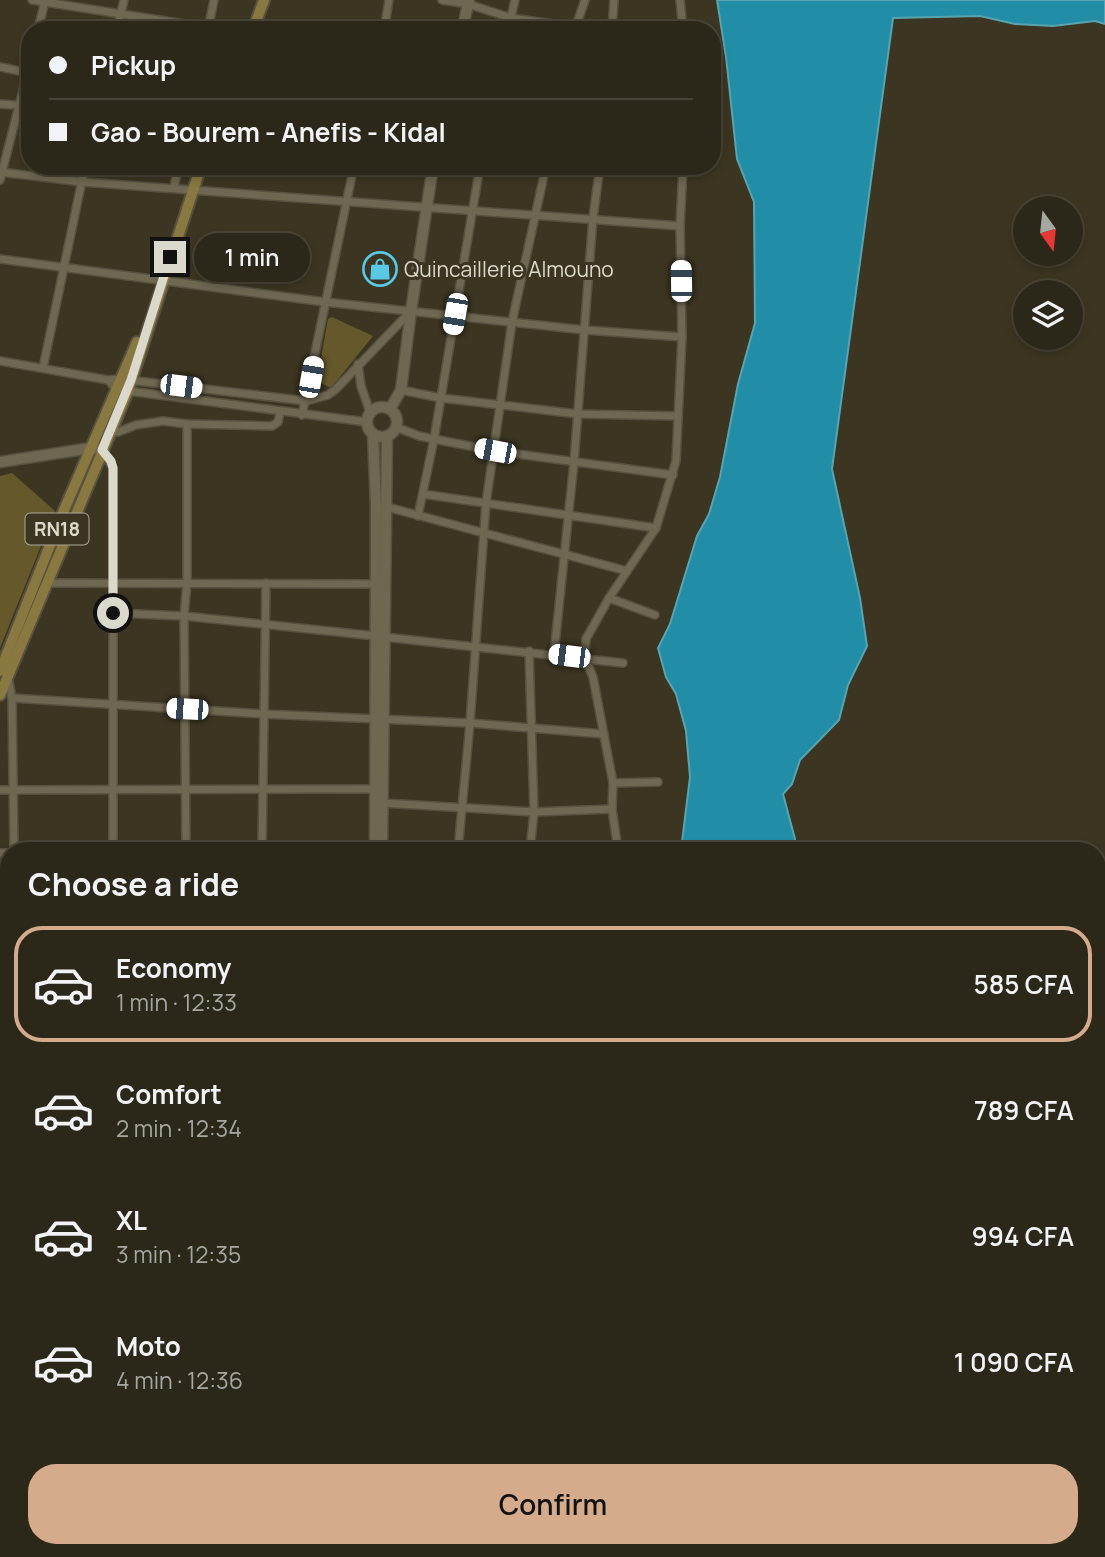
<!DOCTYPE html>
<html lang="en">
<head>
<meta charset="utf-8">
<style>
  body { margin:0; font-family:Manrope,sans-serif; background:#343022; color:#f1f3f6; height:100vh; display:flex; flex-direction:column; font-size:26px; white-space:nowrap }
  * { box-sizing:border-box; margin:0 }
  p { font-size:23px; color:#a6a6a2 }
  .icon { flex:none; width:38px; height:38px; fill:none; stroke:currentColor; stroke-width:2; stroke-linecap:round; stroke-linejoin:round }
  .map { position:relative; flex:1; overflow:hidden }
  .sheet { position:absolute; left:0px; top:842px; width:1106px; height:716px; display:flex; flex-direction:column; background:#2c2819; border-radius:28px 28px 0 0; box-shadow:0 4px 10px #0003,0 0 0 2px #484438 }
  .sheet>* { flex:none }
  .banner { position:absolute; left:21px; top:21px; width:700px; height:154px; border-radius:28px; box-shadow:0 4px 10px #0003,0 0 0 2px #484438; display:grid; align-content:center; height:154px; padding:0 28px; background:#2c2819 }
  .needle { width:46px; rotate:165deg }
  .tools { position:absolute; left:1013px; top:196px; display:grid; gap:14px }
  .tools a { display:grid; place-items:center; width:70px; height:70px; border-radius:50%; background:#2c2819; box-shadow:0 4px 10px #0003,0 0 0 2px #484438; font-size:35px }
  .end { position:absolute; width:32px; height:32px; margin:-16px; border:9px solid #dbd8cc; background:#111; box-shadow:0 0 0 4px #111 }
  .from { border-radius:50% }
  .bubble { position:absolute; height:49px; border-radius:24px; background:#2c2819; box-shadow:0 4px 10px #0003,0 0 0 2px #484438; font-size:23px; font-weight:600; line-height:49px; text-align:center }
  .car { position:absolute; width:21px; height:42px; margin:-21px -10px; border-radius:9px; box-shadow:0 0 5px 2px #0007; background:linear-gradient(#fff 24%,#345 0 40%,#fff 0 76%,#345 0 86%,#fff 0) }
  .banner b { display:flex; align-items:center; gap:24px; height:66px; font-size:26px }
  .banner b+b { border-top:2px solid #484438 }
  .banner i { width:18px; height:18px; background:#f1f3f6 }
  ul { padding:0; list-style:none }
  li { display:flex; align-items:center; gap:21px; height:116px; margin:0 14px 10px; padding:0 14px; border:4px solid transparent; border-radius:28px }
  li div { flex:1 }
  li b { display:block; font-size:26px }
  li em { font-style:normal; font-weight:600 }
  li.selected { border-color:#d6ab8b }
  li>.icon { width:63px; height:63px; stroke-width:1.5 }
  h2 { padding:0 28px; font-size:32px; line-height:84px }
  .action { display:flex; gap:14px; margin-top:auto; padding:14px 28px }
  .action a { flex:1; height:80px; border-radius:28px; background:#d6ab8b; color:#111; font-size:28px; font-weight:600; line-height:80px; text-align:center }
  .map>svg:first-child { display:block }
  .green { fill:#65582b }
  .water { fill:#218da6; stroke:#59a4b1; stroke-width:2 }
  .lines { fill:none; stroke-linecap:round; stroke-linejoin:round }
  .street-casing { stroke:#565140; stroke-width:10 }
  .secondary-casing { stroke:#565140; stroke-width:13 }
  .primary-casing { stroke:#565140; stroke-width:14 }
  .street { stroke:#6e6751; stroke-width:7 }
  .secondary { stroke:#6e6751; stroke-width:10 }
  .primary { stroke:#89783f; stroke-width:10 }
  .route { stroke:#dbd8cc; stroke-width:9 }
  .labels { text-anchor:middle; dominant-baseline:central; stroke-width:6; stroke-linejoin:round; paint-order:stroke }
  .shield { fill:#3b3521; stroke:#aba799; stroke-width:2 }
  .shield-label { font-size:19px; font-weight:bold; fill:#dbd8cc }
  .poi-label { font-size:21px; fill:#dbd8cc; stroke:#3b3521; text-anchor:start }
</style>
</head>
<body>
<div class="map">
<svg width="1105" height="1557" viewBox="0 0 1105 1557">
  <rect width="100%" height="100%" fill="#3b3521"/>
  <!-- green -->
  <g class="green">
    <polygon points="332,317 373,336 331,388 317,381 328,319"/>
    <polygon points="12,473 55,511 0,648 0,476"/>
  </g>
  <!-- water -->
  <g class="water">
    <polygon points="717,0 1105,0 1105,24 1095,21 1053,26 1015,24 980,16 893,18 832,469 860,598 867,646 848,685 839,720 800,760 792,784 783,794 795,839 795,850 681,850 690,777 686,731 676,694 666,677 658,648 670,624 697,536 709,514 720,477 738,384 755,323 754,202 737,159 726,57"/>
    <polygon points="677,1549 743,1549 741,1557 675,1557"/>
    <polygon points="794,1549 819,1549 817,1557 792,1557"/>
  </g>
  <g class="lines">
    <!-- street casing -->
    <g class="street-casing">
      <g id="street">
        <polyline points="32,0 223,30"/>
        <polyline points="442,0 468,4 511,18 575,27 684,30"/>
        <polyline points="680,0 683,30"/>
        <polyline points="575,29 585,0"/>
        <polyline points="38,30 45,1"/>
        <polyline points="117,30 124,0"/>
        <polyline points="208,30 214,0"/>
        <polyline points="384,30 389,0"/>
        <polyline points="508,30 515,0"/>
        <polyline points="612,30 614,0"/>
        <polyline points="0,67 29,73"/>
        <polyline points="0,104 30,106"/>
        <polyline points="0,172 82,182 680,226"/>
        <polyline points="0,180 30,63"/>
        <polyline points="174,188 178,166"/>
        <polyline points="0,259 325,302 585,330 682,337"/>
        <polyline points="0,361 108,380 116,389 128,391 367,422"/>
        <polyline points="358,364 361,386 370,412"/>
        <polyline points="43,368 85,166"/>
        <polyline points="108,380 120,379 306,401 328,395 336,389 411,311"/>
        <polyline points="401,390 441,398 578,414 678,416"/>
        <polyline points="302,415 354,166"/>
        <polyline points="396,427 419,436 495,451 673,475"/>
        <polyline points="111,431 118,432 136,425 163,421 187,424 272,426 278,422 280,412"/>
        <polyline points="102,451 113,468 113,850"/>
        <polyline points="423,494 656,528"/>
        <polyline points="387,507 627,571"/>
        <polyline points="418,516 434,439 480,166"/>
        <polyline points="47,583 376,584"/>
        <polyline points="609,598 655,615"/>
        <polyline points="113,613 184,616 376,636"/>
        <polyline points="384,637 623,663"/>
        <polyline points="529,651 534,812 530,850"/>
        <polyline points="554,654 574,462 593,218 600,166"/>
        <polyline points="8,677 12,698 14,850"/>
        <polyline points="12,698 263,714 470,723 604,734"/>
        <polyline points="613,783 658,782"/>
        <polyline points="0,790 377,789"/>
        <polyline points="382,803 534,812 612,809"/>
        <polyline points="186,850 184,616 187,583 187,424"/>
        <polyline points="262,850 266,583"/>
        <polyline points="357,850 388,850"/>
        <polyline points="458,850 470,723 486,503 512,322 546,166"/>
        <polyline points="618,850 612,809 613,783 593,677 585,658 586,639 609,598 656,528 676,461 682,337 680,226 683,166"/>
        <polyline points="0,853 9,853"/>
        <polyline points="0,963 9,963"/>
        <polyline points="0,1041 9,1041"/>
        <polyline points="0,1114 9,1114"/>
        <polyline points="0,1218 9,1218"/>
        <polyline points="0,1315 9,1315"/>
        <polyline points="0,1407 9,1407"/>
        <polyline points="0,1480 9,1480"/>
        <polyline points="0,1548 9,1548"/>
        <polyline points="213,1553 376,1550"/>
        <polyline points="15,1557 15,1549"/>
        <polyline points="504,1557 504,1549"/>
        <polyline points="638,1557 639,1549"/>
      </g>
    </g>
    <!-- secondary casing -->
    <g class="secondary-casing">
      <g id="secondary">
        <polyline points="462,30 469,0"/>
        <circle cx="382" cy="422" r="15"/>
        <polyline points="390,409 401,390 411,311 433,166"/>
        <polyline points="373,434 376,506 375,850"/>
        <polyline points="0,462 91,448 98,449"/>
        <polyline points="382,850 387,436"/>
        <polyline points="376,1557 376,1549"/>
      </g>
    </g>
    <!-- primary casing -->
    <g class="primary-casing">
      <g id="primary">
        <polyline points="253,30 264,0"/>
        <polyline points="0,671 64,510 137,342"/>
        <polyline points="0,695 128,391 201,166"/>
      </g>
    </g>
    <!-- street -->
    <use href="#street" class="street"/>
    <!-- secondary -->
    <use href="#secondary" class="secondary"/>
    <!-- primary -->
    <use href="#primary" class="primary"/>
  </g>
  <g class="lines">
    <!-- route -->
    <polyline class="route" points="113,613 113,468 111,461 102,450 131,380 170,257"/>
  </g>
  <!-- icons -->
  <defs>
    <g id="shop-ring" transform="scale(1.75)"><circle r="9.5" fill="#3b3521" stroke="#59c8e5" stroke-width="1.5"/><path d="M-5-2.5h2.3a2.7 3.5 0 0 1 5.4 0H5L5.5 6h-11ZM-1.5-2.5h3a1.5 2.3 0 0 0-3 0Z" fill="#59c8e5"/></g>
  </defs>
  <g fill-rule="evenodd">
    <use href="#shop-ring" x="380" y="269"/>
  </g>
  <g class="labels">
    <!-- shield labels -->
    <rect class="shield" x="25.5" y="513.5" width="63" height="31" rx="5"/>
    <g class="shield-label">
      <text x="57" y="529">RN18</text>
    </g>
    <!-- poi labels -->
    <g class="poi-label">
      <text x="404" y="269">Quincaillerie Almouno</text>
    </g>
  </g>
</svg>
<div class="tools">
<a><svg class="needle" viewBox="-14 -14 28 28"><path d="M0-13l5 13h-10z" fill="#e53935"/><path d="M0 13l5-13h-10z" fill="#a6a6a2"/></svg></a>
<a><svg class="icon" aria-label="layers" viewBox="0 0 24 24"><path d="M12 4l9 5-9 5-9-5zM3 14l9 5 9-5"/></svg></a>
</div>
<i class="end from" style="left:113px;top:613px"></i>
<i class="end" style="left:170px;top:257px"></i>
<div class="bubble" style="left:194px;top:233px;width:116px">1 min</div>
<i class="car" style="left:681px;top:281px;rotate:359deg"></i>
<i class="car" style="left:455px;top:314px;rotate:190deg"></i>
<i class="car" style="left:311px;top:377px;rotate:10deg"></i>
<i class="car" style="left:181px;top:386px;rotate:97deg"></i>
<i class="car" style="left:495px;top:451px;rotate:281deg"></i>
<i class="car" style="left:569px;top:656px;rotate:277deg"></i>
<i class="car" style="left:187px;top:709px;rotate:273deg"></i>
<div class="banner">
<b><i class="from"></i>Pickup</b>
<b><i></i>Gao - Bourem - Anefis - Kidal</b>
</div>
<section class="sheet">
<h2>Choose a ride</h2>
<ul>
<li class="selected"><svg class="icon" aria-label="car" viewBox="0 0 24 24"><path d="M5 17H2v-5l4-1 3-4h7l3 4 3 1v5h-3M9 17h6M6 11h13"/><circle cx="7" cy="17" r="2"/><circle cx="17" cy="17" r="2"/></svg><div><b>Economy</b><p>1 min · 12:33</p></div><em>585 CFA</em></li>
<li><svg class="icon" aria-label="car" viewBox="0 0 24 24"><path d="M5 17H2v-5l4-1 3-4h7l3 4 3 1v5h-3M9 17h6M6 11h13"/><circle cx="7" cy="17" r="2"/><circle cx="17" cy="17" r="2"/></svg><div><b>Comfort</b><p>2 min · 12:34</p></div><em>789 CFA</em></li>
<li><svg class="icon" aria-label="car" viewBox="0 0 24 24"><path d="M5 17H2v-5l4-1 3-4h7l3 4 3 1v5h-3M9 17h6M6 11h13"/><circle cx="7" cy="17" r="2"/><circle cx="17" cy="17" r="2"/></svg><div><b>XL</b><p>3 min · 12:35</p></div><em>994 CFA</em></li>
<li><svg class="icon" aria-label="car" viewBox="0 0 24 24"><path d="M5 17H2v-5l4-1 3-4h7l3 4 3 1v5h-3M9 17h6M6 11h13"/><circle cx="7" cy="17" r="2"/><circle cx="17" cy="17" r="2"/></svg><div><b>Moto</b><p>4 min · 12:36</p></div><em>1 090 CFA</em></li>
</ul>
<div class="action"><a>Confirm</a></div>
</section>
</div>
</body>
</html>
